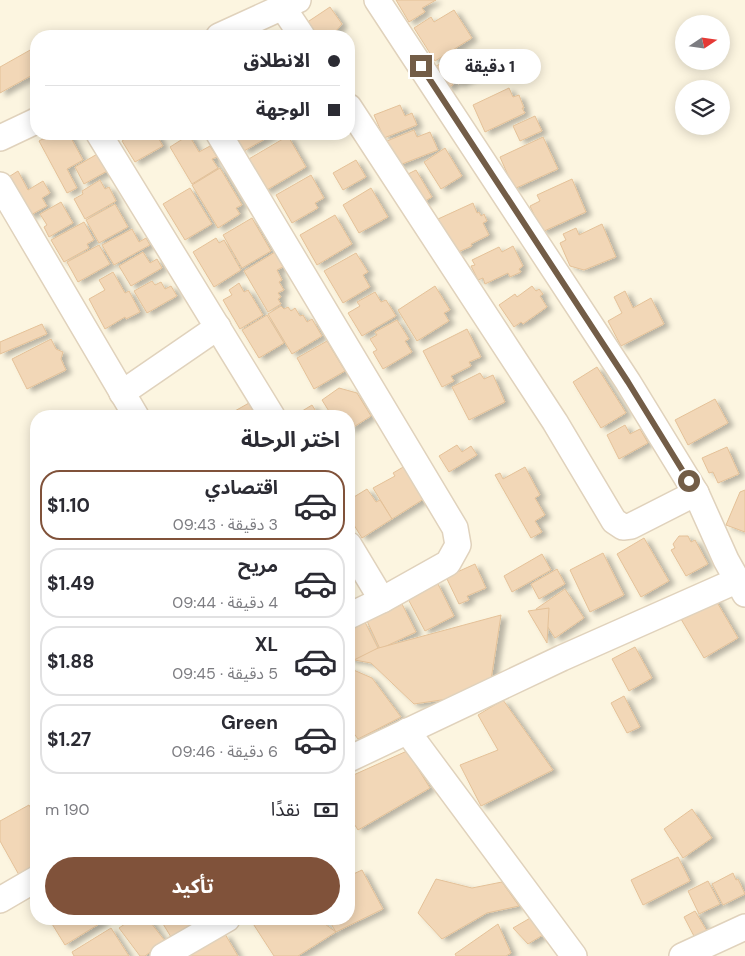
<!DOCTYPE html>
<html lang="ar">
<head>
<meta charset="utf-8">
<style>
  body { margin:0; font-family:"DM Sans","Noto Sans Arabic",sans-serif; background:#f7f7f7; color:#2b2b33; direction:rtl; height:100vh; display:flex; flex-direction:column; font-size:19px; white-space:nowrap }
  * { box-sizing:border-box; margin:0 }
  p { font-size:16px; color:#7c7c81 }
  .icon { flex:none; width:28px; height:28px; fill:none; stroke:currentColor; stroke-width:2; stroke-linecap:round; stroke-linejoin:round }
  .map { position:relative; flex:1; overflow:hidden; direction:ltr }
  .details { position:absolute; left:30px; top:410px; width:325px; height:515px; display:flex; flex-direction:column; background:#fff; border-radius:20px; box-shadow:0 2px 12px #0003; direction:rtl }
  .details>* { flex:none }
  .banner { position:absolute; left:30px; top:30px; width:325px; height:110px; border-radius:20px; box-shadow:0 2px 12px #0003; direction:rtl; display:grid; align-content:center; height:110px; padding:0 15px; background:#fff }
  .needle { width:32px; rotate:77deg }
  .tools { position:absolute; left:675px; top:15px; display:grid; gap:10px }
  .tools a { display:grid; place-items:center; width:55px; height:55px; border-radius:50%; background:#fff; box-shadow:0 2px 12px #0003; font-size:25px }
  .end { position:absolute; width:22px; height:22px; margin:-11px; border:6px solid #735d47; background:#fff; box-shadow:0 0 0 2px #fff }
  .from { border-radius:50% }
  .bubble { position:absolute; height:35px; border-radius:18px; background:#fff; box-shadow:0 2px 12px #0003; font-size:16px; font-weight:700; line-height:35px; text-align:center; direction:rtl }
  .banner b { display:flex; align-items:center; gap:18px; height:48px; font-size:19px }
  .banner b+b { border-top:1px solid #e1e1e2 }
  .banner i { width:12px; height:12px; background:#2b2b33 }
  ul { padding:0; list-style:none }
  li { display:flex; align-items:center; gap:15px; height:70px; margin:0 10px 8px; padding:0 5px; border:2px solid #e1e1e2; border-radius:20px }
  li div { flex:1 }
  li b { display:block; font-size:19px }
  li em { font-style:normal; font-weight:700 }
  li.on { border-color:#80523a }
  li>.icon { width:45px; height:45px; stroke-width:1.5 }
  h2 { padding:0 15px; font-size:22px; line-height:60px }
  .pay { display:flex; align-items:center; gap:12px; height:55px; padding:0 15px; font-size:19px }
  .pay p { margin-inline-start:auto }
  .cta { display:flex; gap:10px; margin-top:auto; padding:10px 15px }
  .cta a { flex:1; height:58px; border-radius:30px; background:#80523a; color:#fff; font-size:20px; font-weight:700; line-height:58px; text-align:center }
  .map>svg:first-child { display:block }
  .building { fill:#f2d7b7; stroke:#e4c198; filter:url(#shadow) }
  .lines { fill:none; stroke-linecap:round; stroke-linejoin:round }
  .minor-casing { stroke:#e0d2bc; stroke-width:28 }
  .minor { stroke:#fff; stroke-width:25 }
  .route { stroke:#735d47; stroke-width:6 }
</style>
</head>
<body>
<div class="map">
<svg width="745" height="956" viewBox="0 0 745 956">
  <defs>
    <filter id="shadow"><feDropShadow dx="5.5" dy="3" stdDeviation="2.5" flood-color="#0004"/></filter>
  </defs>
  <rect width="100%" height="100%" fill="#fcf5e0"/>
  <!-- building -->
  <g class="building">
    <polygon points="396,0 436,0 422,8 425,12 409,22"/>
    <polygon points="330,7 342,24 336,31 329,36 315,36 306,23"/>
    <polygon points="454,10 472,38 435,61 414,28 431,17 434,22"/>
    <polygon points="32,49 36,57 36,73 0,93 0,67"/>
    <polygon points="462,53 474,76 458,84 456,81 452,83 453,85 447,88 434,67"/>
    <polygon points="509,88 513,97 519,95 524,108 522,108 525,113 485,132 473,105"/>
    <polygon points="400,105 405,116 412,113 417,125 384,138 374,115"/>
    <polygon points="535,116 542,131 520,141 513,126"/>
    <polygon points="414,130 417,137 430,132 438,150 397,166 387,141"/>
    <polygon points="52,134 69,134 83,160 67,169 77,188 67,193 39,141"/>
    <polygon points="123,134 156,134 163,146 135,162 122,141 125,139"/>
    <polygon points="234,134 274,134 244,151"/>
    <polygon points="189,135 199,152 210,146 217,157 212,159 218,168 192,184 170,147"/>
    <polygon points="288,136 306,167 265,191 247,160"/>
    <polygon points="543,137 558,169 514,189 500,157"/>
    <polygon points="445,148 462,176 441,189 424,162"/>
    <polygon points="99,153 109,170 84,184 75,167"/>
    <polygon points="356,160 366,177 343,190 333,173"/>
    <polygon points="220,168 242,205 236,208 240,214 218,228 192,185"/>
    <polygon points="416,170 432,197 420,204 404,176"/>
    <polygon points="18,171 28,190 43,181 50,193 42,198 47,206 29,216 7,178"/>
    <polygon points="311,175 324,198 315,203 318,208 292,223 276,195"/>
    <polygon points="572,179 586,212 542,232 530,206 540,201 537,195"/>
    <polygon points="100,180 105,189 109,187 116,201 85,219 74,199 83,194 82,191"/>
    <polygon points="190,188 212,224 185,240 163,204"/>
    <polygon points="371,188 388,217 359,233 343,205"/>
    <polygon points="61,202 73,223 49,237 44,227 47,225 40,214"/>
    <polygon points="473,203 477,213 479,212 481,216 484,214 487,221 483,223 489,235 471,244 472,246 456,253 438,219"/>
    <polygon points="115,204 128,227 99,243 86,220"/>
    <polygon points="335,215 352,244 317,265 300,235"/>
    <polygon points="252,218 271,251 242,268 223,235"/>
    <polygon points="84,222 94,240 87,244 89,248 64,262 51,240"/>
    <polygon points="602,224 616,257 584,270 570,266 560,243 566,240 563,234 576,228 579,235"/>
    <polygon points="132,229 139,242 146,238 150,245 114,265 102,245"/>
    <polygon points="216,238 219,243 224,240 241,270 214,287 193,252"/>
    <polygon points="99,245 110,264 78,282 67,262"/>
    <polygon points="513,246 523,266 519,269 521,272 510,277 508,273 485,284 483,278 478,280 471,266 475,265 472,260 499,247 502,252"/>
    <polygon points="143,252 150,263 157,259 162,268 131,286 119,266"/>
    <polygon points="275,252 283,267 277,270 282,280 279,282 284,290 278,293 281,297 278,299 281,304 268,312 244,271"/>
    <polygon points="356,253 368,272 363,275 370,287 343,303 324,271"/>
    <polygon points="113,272 125,293 129,291 140,312 126,319 125,317 105,329 89,299 105,290 99,280"/>
    <polygon points="152,281 155,285 161,282 165,289 171,286 177,296 147,313 134,291"/>
    <polygon points="239,283 244,292 248,290 263,315 240,329 223,300 232,295 229,290"/>
    <polygon points="435,286 450,310 444,313 449,321 417,341 398,310"/>
    <polygon points="532,286 536,291 539,289 543,294 540,296 547,307 523,324 521,322 514,327 499,305 515,294 517,297"/>
    <polygon points="625,291 633,308 651,298 664,324 621,346 608,321 622,313 614,297"/>
    <polygon points="375,292 381,302 386,300 396,316 362,336 348,313 360,306 357,302"/>
    <polygon points="281,306 284,309 288,307 291,311 295,308 300,316 303,315 307,322 312,319 322,336 292,354 268,314"/>
    <polygon points="267,315 284,343 259,358 242,330"/>
    <polygon points="397,320 409,339 405,341 412,352 383,369 373,352 377,350 370,339 377,335 375,332"/>
    <polygon points="42,324 47,334 0,354 0,342"/>
    <polygon points="467,329 481,357 469,362 471,366 451,376 454,381 442,387 423,351"/>
    <polygon points="51,339 56,349 63,352 61,359 66,370 27,389 12,359"/>
    <polygon points="327,341 345,371 314,389 297,358"/>
    <polygon points="597,367 626,413 601,428 573,382"/>
    <polygon points="480,373 484,379 493,375 505,402 469,420 452,387"/>
    <polygon points="339,388 357,393 371,416 349,430 349,416 332,416 322,400"/>
    <polygon points="715,399 728,423 688,445 675,420"/>
    <polygon points="249,403 257,416 226,416"/>
    <polygon points="312,405 317,413 321,411 324,416 294,416"/>
    <polygon points="625,425 630,434 640,429 648,443 619,459 607,435"/>
    <polygon points="457,445 462,452 471,446 477,455 449,472 439,456"/>
    <polygon points="727,447 739,474 718,483 713,472 709,473 702,458"/>
    <polygon points="405,466 427,497 392,519 373,488 395,476 393,473"/>
    <polygon points="525,467 540,495 535,498 545,515 535,521 542,532 531,538 495,475 500,473 503,479"/>
    <polygon points="367,489 376,502 380,500 392,519 362,538 349,517 349,500"/>
    <polygon points="745,490 745,532 726,525 740,492"/>
    <polygon points="679,536 688,536 691,542 695,540 708,564 686,576 671,550 675,548 673,544"/>
    <polygon points="644,538 669,581 641,597 617,554"/>
    <polygon points="603,553 624,595 590,612 570,570"/>
    <polygon points="542,554 551,570 512,592 504,576"/>
    <polygon points="475,564 486,588 467,596 469,600 459,604 446,577"/>
    <polygon points="557,569 565,584 539,599 531,584"/>
    <polygon points="437,582 454,616 425,631 407,597"/>
    <polygon points="565,589 584,618 555,638 536,609"/>
    <polygon points="711,592 738,638 704,658 678,614"/>
    <polygon points="402,604 416,632 380,649 367,621"/>
    <polygon points="549,608 547,643 528,611"/>
    <polygon points="501,615 489,693 414,704 371,663 349,659 349,656"/>
    <polygon points="365,622 378,648 352,661 349,655 349,630"/>
    <polygon points="635,647 652,678 629,691 612,659"/>
    <polygon points="349,668 372,678 401,717 358,739 349,727"/>
    <polygon points="624,696 640,727 627,733 611,703"/>
    <polygon points="503,700 553,770 481,806 460,765 498,750 478,715"/>
    <polygon points="407,751 430,788 358,830 349,816 349,777"/>
    <polygon points="29,805 36,818 36,865 19,875 0,841 0,821"/>
    <polygon points="692,809 712,838 683,858 664,829"/>
    <polygon points="678,857 690,881 643,905 631,880"/>
    <polygon points="362,870 383,909 336,932 328,919 349,919 349,876"/>
    <polygon points="733,873 736,880 738,879 745,894 723,905 712,884"/>
    <polygon points="436,879 472,888 502,882 519,906 487,913 442,939 418,913"/>
    <polygon points="708,881 720,904 699,914 688,891"/>
    <polygon points="695,911 707,931 695,938 684,917"/>
    <polygon points="532,917 543,935 528,944 513,928"/>
    <polygon points="49,919 103,919 104,921 65,945"/>
    <polygon points="132,919 148,919 165,941 145,956 140,956 119,928"/>
    <polygon points="160,919 202,919 171,937"/>
    <polygon points="250,919 318,919 336,932 298,956 274,956"/>
    <polygon points="498,924 511,953 506,956 456,956 455,954"/>
    <polygon points="111,928 129,956 74,956 72,952"/>
    <polygon points="225,934 238,956 188,956"/>
  </g>
  <g class="lines">
    <!-- minor casing -->
    <g class="minor-casing">
      <g id="minor">
        <polyline points="377,0 628,382 696,493 726,560 745,594"/>
        <polyline points="282,6 302,36"/>
        <polyline points="219,36 298,0"/>
        <polyline points="349,107 555,422 614,521 623,527 631,526 696,493"/>
        <polyline points="99,134 272,416"/>
        <polyline points="219,134 455,528 458,545 448,563 382,600 349,616"/>
        <polyline points="0,138 36,121"/>
        <polyline points="0,185 136,416"/>
        <polyline points="122,393 218,327"/>
        <polyline points="349,545 382,600"/>
        <polyline points="407,731 574,956"/>
        <polyline points="349,759 562,658 738,580"/>
        <polyline points="0,900 36,879"/>
        <polyline points="163,956 227,919"/>
        <polyline points="682,956 745,927"/>
      </g>
    </g>
    <!-- minor -->
    <use href="#minor" class="minor"/>
  </g>
  <g class="lines">
    <!-- route -->
    <polyline class="route" points="421,66 628,382 689,481"/>
  </g>
</svg>
<div class="tools">
<a><svg class="needle" viewBox="-14 -14 28 28"><path d="M0-13l5 13h-10z" fill="#e53935"/><path d="M0 13l5-13h-10z" fill="#7c7c81"/></svg></a>
<a><svg class="icon" aria-label="layers" viewBox="0 0 24 24"><path d="M12 4l9 5-9 5-9-5zM3 14l9 5 9-5"/></svg></a>
</div>
<i class="end from" style="left:689px;top:481px"></i>
<i class="end" style="left:421px;top:66px"></i>
<div class="bubble" style="left:439px;top:49px;width:102px">1 دقيقة</div>
<div class="banner">
<b><i class="from"></i>الانطلاق</b>
<b><i></i>الوجهة</b>
</div>
<section class="details">
<h2>اختر الرحلة</h2>
<ul>
<li class="on"><svg class="icon" aria-label="car" viewBox="0 0 24 24"><path d="M5 17H2v-5l4-1 3-4h7l3 4 3 1v5h-3M9 17h6M6 11h13"/><circle cx="7" cy="17" r="2"/><circle cx="17" cy="17" r="2"/></svg><div><b>اقتصادي</b><p>3 دقيقة · 09:43</p></div><em>$1.10</em></li>
<li><svg class="icon" aria-label="car" viewBox="0 0 24 24"><path d="M5 17H2v-5l4-1 3-4h7l3 4 3 1v5h-3M9 17h6M6 11h13"/><circle cx="7" cy="17" r="2"/><circle cx="17" cy="17" r="2"/></svg><div><b>مريح</b><p>4 دقيقة · 09:44</p></div><em>$1.49</em></li>
<li><svg class="icon" aria-label="car" viewBox="0 0 24 24"><path d="M5 17H2v-5l4-1 3-4h7l3 4 3 1v5h-3M9 17h6M6 11h13"/><circle cx="7" cy="17" r="2"/><circle cx="17" cy="17" r="2"/></svg><div><b>XL</b><p>5 دقيقة · 09:45</p></div><em>$1.88</em></li>
<li><svg class="icon" aria-label="car" viewBox="0 0 24 24"><path d="M5 17H2v-5l4-1 3-4h7l3 4 3 1v5h-3M9 17h6M6 11h13"/><circle cx="7" cy="17" r="2"/><circle cx="17" cy="17" r="2"/></svg><div><b>Green</b><p>6 دقيقة · 09:46</p></div><em>$1.27</em></li>
</ul>
<div class="pay"><svg class="icon" aria-label="cash" viewBox="0 0 24 24"><path d="M3 7h18v10H3z"/><circle cx="12" cy="12" r="2"/></svg>نقدًا<p>190 m</p></div>
<div class="cta"><a>تأكيد</a></div>
</section>
</div>
</body>
</html>
